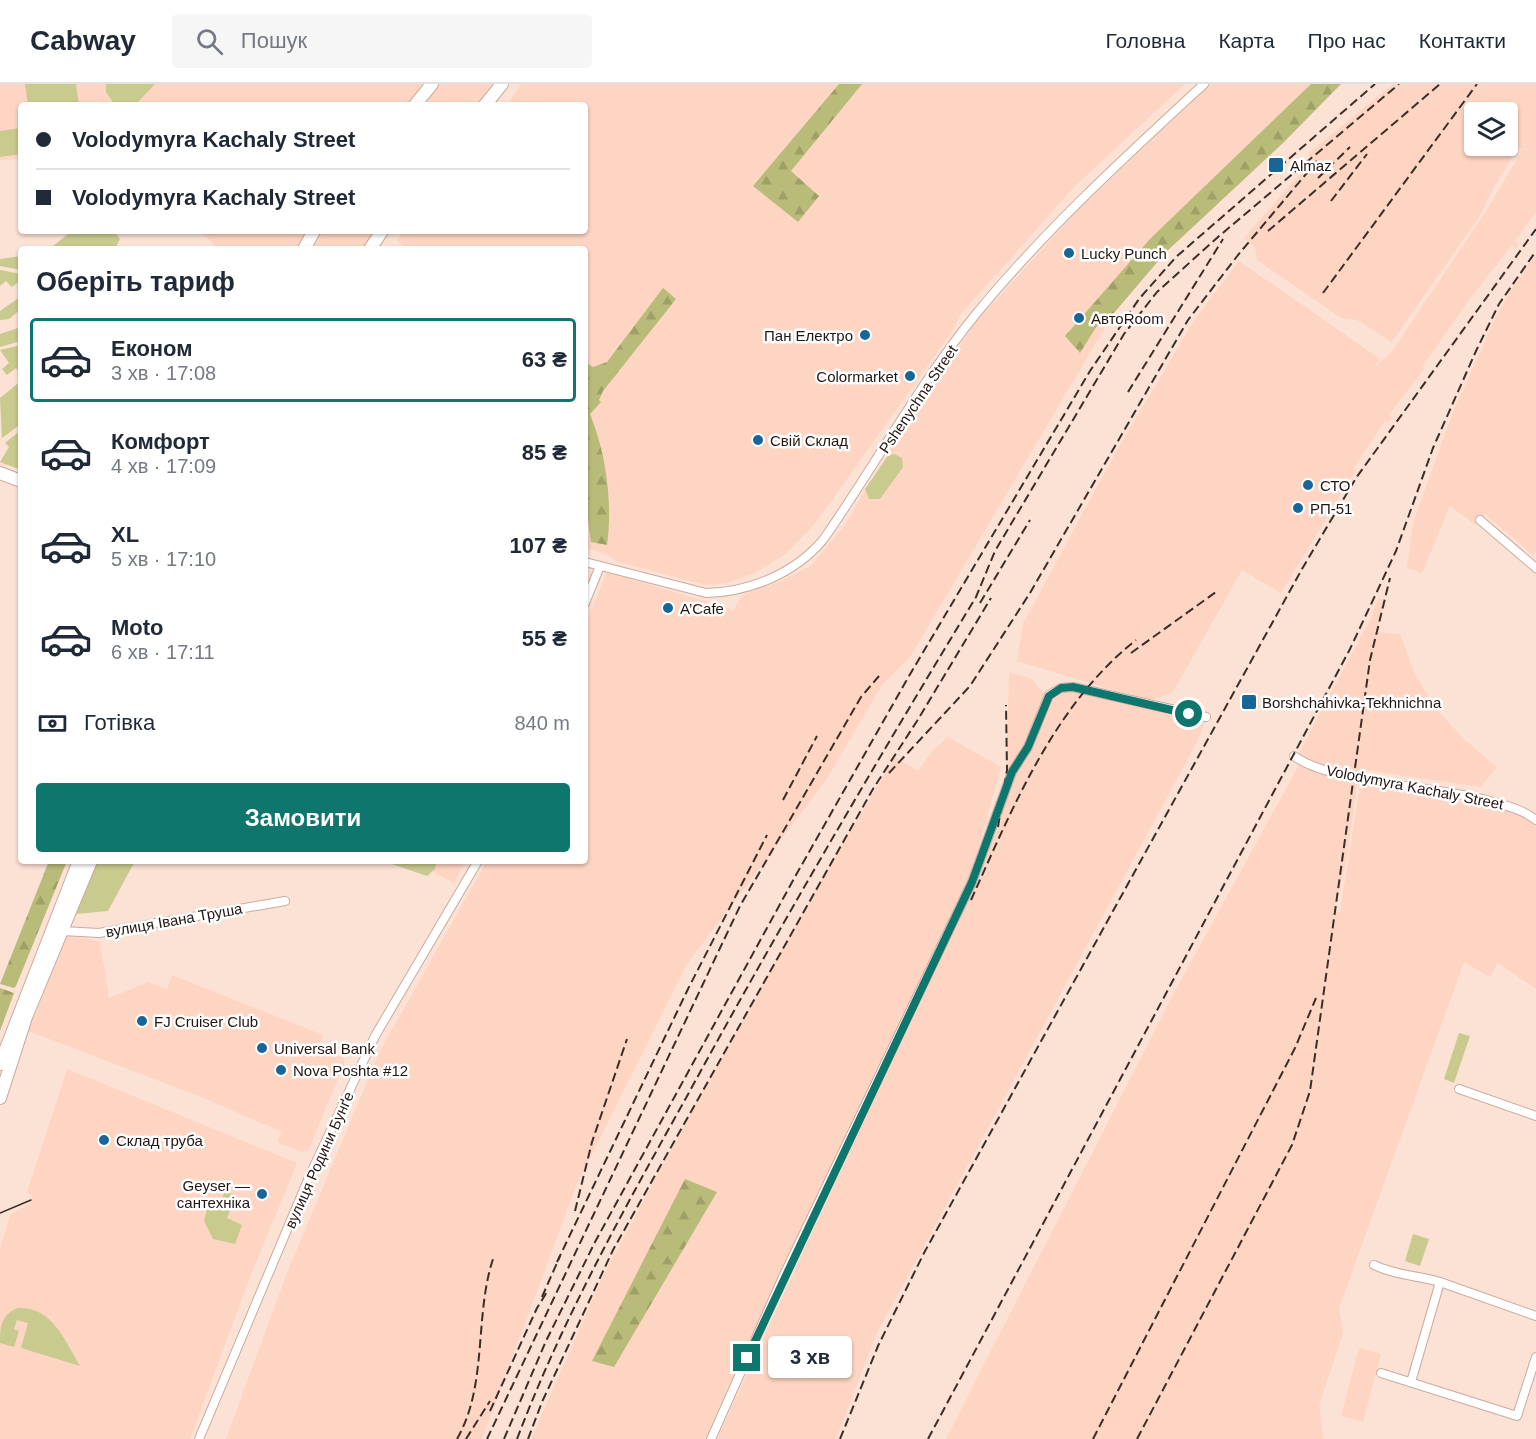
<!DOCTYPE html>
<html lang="uk">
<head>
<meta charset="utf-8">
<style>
  body { margin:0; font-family:Helvetica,sans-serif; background:#f6f6f7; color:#1f2937; height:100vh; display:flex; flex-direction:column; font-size:22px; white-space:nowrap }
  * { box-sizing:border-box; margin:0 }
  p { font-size:20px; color:#747a83 }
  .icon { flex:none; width:33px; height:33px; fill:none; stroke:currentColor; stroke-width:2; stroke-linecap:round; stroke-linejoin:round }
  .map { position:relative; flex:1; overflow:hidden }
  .sheet { position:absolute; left:18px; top:162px; width:570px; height:618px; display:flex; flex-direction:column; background:#fff; border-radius:6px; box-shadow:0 2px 4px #0004 }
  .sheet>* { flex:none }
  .banner { position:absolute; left:18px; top:18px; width:570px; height:132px; border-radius:6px; box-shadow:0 2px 4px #0004; display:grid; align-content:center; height:132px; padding:0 18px; background:#fff }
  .fabs { position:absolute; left:1464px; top:18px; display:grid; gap:12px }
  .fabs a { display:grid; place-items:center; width:54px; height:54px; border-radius:6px; background:#fff; box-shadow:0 2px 4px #0004; font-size:30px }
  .end { position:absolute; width:27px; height:27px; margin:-14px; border:8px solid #0f766e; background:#fff; box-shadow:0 0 0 3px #fff }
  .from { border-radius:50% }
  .bubble { position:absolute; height:42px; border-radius:6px; background:#fff; box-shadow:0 2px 4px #0004; font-size:20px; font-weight:800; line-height:42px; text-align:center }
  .banner b { display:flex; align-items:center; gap:21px; height:57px; font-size:22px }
  .banner b+b { border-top:2px solid #e0e1e3 }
  .banner i { width:15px; height:15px; background:#1f2937 }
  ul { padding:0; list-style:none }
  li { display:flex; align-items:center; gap:18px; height:84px; margin:0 12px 9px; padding:0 6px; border:3px solid transparent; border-radius:6px }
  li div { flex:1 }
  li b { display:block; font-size:22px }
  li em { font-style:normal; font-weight:800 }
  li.selected { border-color:#0f766e }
  li>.icon { width:54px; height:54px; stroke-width:1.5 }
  h2 { padding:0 18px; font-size:27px; line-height:72px }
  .pay { display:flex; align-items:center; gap:15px; height:66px; padding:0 18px; font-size:22px }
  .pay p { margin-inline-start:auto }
  .cta { display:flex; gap:12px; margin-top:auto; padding:12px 18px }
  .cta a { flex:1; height:69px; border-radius:6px; background:#0f766e; color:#fff; font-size:24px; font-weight:800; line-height:69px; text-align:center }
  header { display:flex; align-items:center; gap:36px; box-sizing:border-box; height:84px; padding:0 30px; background:#fff; border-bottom:2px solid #e0e1e3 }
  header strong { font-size:28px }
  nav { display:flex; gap:33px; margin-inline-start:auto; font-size:21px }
  .search { width:420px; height:54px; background:#f6f6f7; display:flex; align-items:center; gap:15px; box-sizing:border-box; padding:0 21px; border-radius:6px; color:#747a83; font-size:22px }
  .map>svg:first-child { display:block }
  .built { fill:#fed4c2; fill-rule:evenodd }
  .green { fill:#c9ca8e }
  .forest { fill:url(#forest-firs) }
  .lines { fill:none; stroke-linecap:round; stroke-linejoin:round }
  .street-casing { stroke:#cbab9d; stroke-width:10 }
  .secondary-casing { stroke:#cbab9d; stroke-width:14 }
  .street { stroke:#fff; stroke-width:8 }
  .secondary { stroke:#fff; stroke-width:12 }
  .tram { stroke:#3b2e28; stroke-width:1.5 }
  .rail { stroke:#3b2e28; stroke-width:2; stroke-dasharray:9 4.5; stroke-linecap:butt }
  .route { stroke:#0f766e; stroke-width:8 }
  .poi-dot { fill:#186698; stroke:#fff; stroke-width:2 }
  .labels { text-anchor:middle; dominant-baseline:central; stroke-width:5; stroke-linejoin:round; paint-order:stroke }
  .poi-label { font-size:15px; fill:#221611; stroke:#fff; text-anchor:start }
  .street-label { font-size:15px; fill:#221611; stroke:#fff }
</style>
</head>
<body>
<header>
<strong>Cabway</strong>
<div class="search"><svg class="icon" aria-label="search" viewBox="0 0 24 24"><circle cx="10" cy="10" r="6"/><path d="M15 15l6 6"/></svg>Пошук</div>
<nav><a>Головна</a><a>Карта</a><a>Про нас</a><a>Контакти</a></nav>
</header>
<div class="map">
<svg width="1536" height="1355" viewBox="0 0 1536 1355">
  <defs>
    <pattern id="forest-firs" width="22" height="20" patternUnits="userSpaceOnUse" patternTransform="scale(1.5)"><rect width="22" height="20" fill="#b9bb79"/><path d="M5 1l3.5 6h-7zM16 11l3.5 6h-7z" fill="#9fa068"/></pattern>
  </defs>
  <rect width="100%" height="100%" fill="#fce1d5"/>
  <!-- built -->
  <g class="built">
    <polygon points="0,0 426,0 409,21 21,21 21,75 0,76"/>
    <polygon points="438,0 501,0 483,21 421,21"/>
    <polygon points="521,0 1185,0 1075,102 960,231 951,249 814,441 783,472 753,490 727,499 705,501 619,478 603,469 585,464 585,165 407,165 397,156 404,147 585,147 585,21 507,21"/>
    <polygon points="1210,0 1333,0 1213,113 1123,213 910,573 882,601 826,696 687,880 576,1102 482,1355 226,1355 287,1189 380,967 487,777 585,777 585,541 607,488 734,526 742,511 779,498 811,482 844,442 905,341 976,238 1080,124"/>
    <path d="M 1393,0 L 1536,0 L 1536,128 L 1515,157 L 1519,160 L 1516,164 L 1512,161 L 1472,212 L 1422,283 L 1424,285 L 1389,331 L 1392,334 L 1388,339 L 1385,337 L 1353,385 L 1355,387 L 1281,509 L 1242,486 L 1173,608 L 1149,617 L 1017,577 L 1023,540 L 1116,368 L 1195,235 L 1239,177 L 1380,275 L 1374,284 L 1393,266 L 1490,121 L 1523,65 L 1518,63 L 1494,103 L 1481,130 L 1392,258 L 1357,236 L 1341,234 L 1257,176 L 1255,163 L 1244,154 L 1313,75 L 1308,70 ZM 1474,28 L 1508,28 L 1508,62 L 1474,62 Z"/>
    <polygon points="199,147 310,147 297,165 219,165"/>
    <polygon points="319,147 378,147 366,165 308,165"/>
    <polygon points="1536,171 1536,467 1533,471 1485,430 1476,441 1450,422 1422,489 1407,484 1413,439 1453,328 1493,239 1511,206"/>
    <polygon points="1378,515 1384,515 1377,548 1400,550 1414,588 1435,624 1465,656 1497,683 1481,703 1359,685 1347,774 1334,827 1340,828 1361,696 1523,731 1536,742 1536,905 1498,879 1490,893 1464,878 1339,1224 1343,1249 1319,1321 1323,1355 946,1355 1172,913 1299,681 1299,669 1371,534"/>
    <polygon points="1009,588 1032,595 1046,613 1071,605 1205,637 1198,656 876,1251 836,1355 717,1355 973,800 1006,717"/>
    <polygon points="948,653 1001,683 969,797 779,1190 705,1355 531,1355 603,1192 691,1029 829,783 895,673 918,687 933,666"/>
    <polygon points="412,777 465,777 454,799"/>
    <polygon points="68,851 100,858 109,914 149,898 167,906 172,891 323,951 318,963 344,974 344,980 308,1067 302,1068 277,1058 282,1048 275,1045 199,1012 28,947"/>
    <polygon points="67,985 297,1079 250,1193 190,1355 0,1355 0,1165 10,1131 30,1119 33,1112 27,1109"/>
    <polygon points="1359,1264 1381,1270 1363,1338 1341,1332"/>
  </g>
  <!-- green -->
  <g class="green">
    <polygon points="25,0 76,0 79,21 28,21"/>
    <polygon points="106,0 155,0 135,21 115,21 106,8"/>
    <polygon points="21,44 21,70 0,73 0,47"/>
    <polygon points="72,147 114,147 120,155 115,165 49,165"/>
    <polygon points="21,172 21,186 0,182 0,175"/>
    <polygon points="0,186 21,190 21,196 12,203 6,197 0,202"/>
    <polygon points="20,213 21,225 9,235 0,236 0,227"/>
    <polygon points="21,243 21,257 0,263 0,250"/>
    <polygon points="21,261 21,290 16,284 7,291 2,285 9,279 0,266"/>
    <polygon points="21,297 21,340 2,354 0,314"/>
    <polygon points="21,346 19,362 21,386 0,378 9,363 5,359"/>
    <polygon points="894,370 902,374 903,383 880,415 869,415 865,405 888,372"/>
    <polygon points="97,777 135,777 108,827 76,830"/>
    <polygon points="383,777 436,777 435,785 427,792"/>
    <polygon points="1459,949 1470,952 1454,999 1444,995"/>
    <polygon points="225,1107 236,1112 227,1134 242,1141 235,1160 213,1155 204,1137 210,1115 220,1119"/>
    <polygon points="1413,1150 1429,1155 1420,1182 1405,1177"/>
    <path d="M 18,1224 C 52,1222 65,1257 80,1282 L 21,1264 L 28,1239 L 17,1236 L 14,1245 L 19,1247 L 14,1263 L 0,1259 C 0,1242 1,1231 18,1224 Z"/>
  </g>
  <!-- forest -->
  <g class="forest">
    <polygon points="839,0 862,0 791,87 819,112 798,138 753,102"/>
    <polygon points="1311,0 1341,0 1283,59 1165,169 1114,229 1096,243 1080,269 1065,252 1150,155"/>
    <path d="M 663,204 L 676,215 L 603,307 L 599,316 L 601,318 L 590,330 C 606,369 613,419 607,461 L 591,458 L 585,412 L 585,278 L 593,283 L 607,278 Z"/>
    <polygon points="49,777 67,777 16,902 14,904 0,900"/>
    <polygon points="0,904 14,909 0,947"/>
    <polygon points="685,1095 717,1108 614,1283 592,1277"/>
  </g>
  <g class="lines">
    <!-- street casing -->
    <g class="street-casing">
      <g id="street">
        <polyline points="1480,436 1536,484"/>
        <path d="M 585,478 L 706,509 C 749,508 794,490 823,456 C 875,382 919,300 976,230 C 1045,146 1124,74 1204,0"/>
        <polyline points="585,519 600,482"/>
        <path d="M 1294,672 C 1332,700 1438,702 1490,717 C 1507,722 1522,725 1536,736"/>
        <polyline points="62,847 99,849 285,817"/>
        <polyline points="1459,1005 1536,1032"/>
        <path d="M 1374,1181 C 1397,1192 1417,1191 1440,1198 L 1536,1232"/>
        <polyline points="1381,1289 1517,1332 1536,1273"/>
        <polyline points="1411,1298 1440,1198"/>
        <polyline points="199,1355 310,1091 375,952 478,777"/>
        <polyline points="711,1355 783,1193 972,798 1012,688 1028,663 1049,611 1061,604 1073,603 1206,633"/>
      </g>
    </g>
    <!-- secondary casing -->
    <g class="secondary-casing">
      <g id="secondary">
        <polyline points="415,21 432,0"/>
        <polyline points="485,21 502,0"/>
        <polyline points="304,165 314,147"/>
        <polyline points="370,165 382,147"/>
        <polyline points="0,389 21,397"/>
        <polyline points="0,980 79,777"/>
        <polyline points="0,1014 26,933 91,777"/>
      </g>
    </g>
    <!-- street -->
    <use href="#street" class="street"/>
    <!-- secondary -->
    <use href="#secondary" class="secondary"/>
    <!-- tram -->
    <polyline class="tram" points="0,1129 31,1116"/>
    <!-- rail -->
    <g class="rail">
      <polyline points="1318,94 1350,63"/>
      <polyline points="1331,117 1367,70"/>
      <polyline points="1268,147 1440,0"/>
      <polyline points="1323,209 1477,0"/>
      <polyline points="1128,308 1223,155"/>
      <polyline points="980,519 1030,436"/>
      <polyline points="1131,569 1216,508"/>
      <polyline points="889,689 970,602 1030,509 1188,236 1238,171 1317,77"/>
      <polyline points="783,716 817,652"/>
      <polyline points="998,743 1007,686 1006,621"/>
      <path d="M 971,816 C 1013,723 1054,621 1136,556"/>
      <polyline points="575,1127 592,1058 627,955"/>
      <polyline points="557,1178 688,905 767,751"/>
      <polyline points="542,1213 560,1172"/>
      <polyline points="490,1327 537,1224 547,1208"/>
      <path d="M 457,1355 C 488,1301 474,1233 493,1175"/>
      <polyline points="466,1355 490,1317"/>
      <polyline points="487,1355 740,822 861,613 879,592"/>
      <polyline points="504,1355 546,1257 595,1158 796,791 909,592 1090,287 1139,215 1176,173 1375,0"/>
      <path d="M 517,1355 C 562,1236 624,1125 686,1014 C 778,845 876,678 976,513 L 995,467 L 1124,250 L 1157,208 L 1218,153 L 1399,0"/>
      <polyline points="528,1355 542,1318 613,1166 873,705 917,637 991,514"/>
      <polyline points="840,1355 878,1262 924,1169 1302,485 1356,394 1536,145"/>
      <polyline points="928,1355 1350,565 1396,467 1433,364 1476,267 1499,220 1536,167"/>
      <polyline points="1093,1355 1295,964 1316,914"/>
      <polyline points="1137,1355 1292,1061 1310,1007 1370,576 1390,494"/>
    </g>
  </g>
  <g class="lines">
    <!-- route -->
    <polyline class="route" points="747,1274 972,798 1012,688 1028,663 1049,612 1061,604 1073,603 1189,630"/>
  </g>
  <!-- markers -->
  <g class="poi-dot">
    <rect x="1268" y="73" width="16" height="16" rx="3"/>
    <circle cx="1069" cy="169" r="6"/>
    <circle cx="1079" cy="234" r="6"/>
    <circle cx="865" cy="251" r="6"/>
    <circle cx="910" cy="292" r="6"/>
    <circle cx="758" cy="356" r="6"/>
    <circle cx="1308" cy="401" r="6"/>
    <circle cx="1298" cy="424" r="6"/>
    <circle cx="668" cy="524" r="6"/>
    <rect x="1241" y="610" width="16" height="16" rx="3"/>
    <circle cx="142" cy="937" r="6"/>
    <circle cx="262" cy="964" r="6"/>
    <circle cx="281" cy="986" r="6"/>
    <circle cx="104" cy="1056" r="6"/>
    <circle cx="262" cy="1110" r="6"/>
  </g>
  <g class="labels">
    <!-- poi labels -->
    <g class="poi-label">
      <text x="1290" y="81">Almaz</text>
      <text x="1081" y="169">Lucky Punch</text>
      <text x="1091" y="234">АвтоRoom</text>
      <text x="853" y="251" text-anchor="end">Пан Електро</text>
      <text x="898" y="292" text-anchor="end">Colormarket</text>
      <text x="770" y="356">Свій Склад</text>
      <text x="1320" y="401">СТО</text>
      <text x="1310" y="424">РП-51</text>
      <text x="680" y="524">A’Cafe</text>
      <text x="1262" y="618">Borshchahivka-Tekhnichna</text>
      <text x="154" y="937">FJ Cruiser Club</text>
      <text x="274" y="964">Universal Bank</text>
      <text x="293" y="986">Nova Poshta #12</text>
      <text x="116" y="1056">Склад труба</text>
      <text x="250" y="1101" text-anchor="end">Geyser —<tspan x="250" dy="17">сантехніка</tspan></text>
    </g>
    <!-- street labels -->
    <g class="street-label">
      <text transform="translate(918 315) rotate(-56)">Pshenychna Street</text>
      <text transform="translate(1415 703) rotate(11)">Volodymyra Kachaly Street</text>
      <text transform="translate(174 836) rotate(-10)">вулиця Івана Труша</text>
      <text transform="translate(319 1076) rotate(-66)">вулиця Родини Бунґе</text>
    </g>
  </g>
</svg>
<div class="fabs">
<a><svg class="icon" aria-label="layers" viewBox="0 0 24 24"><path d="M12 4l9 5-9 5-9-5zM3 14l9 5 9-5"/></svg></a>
</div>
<i class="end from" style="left:1189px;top:630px"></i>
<i class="end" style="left:747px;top:1274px"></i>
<div class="bubble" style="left:768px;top:1252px;width:84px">3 хв</div>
<div class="banner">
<b><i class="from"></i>Volodymyra Kachaly Street</b>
<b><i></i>Volodymyra Kachaly Street</b>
</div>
<section class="sheet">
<h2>Оберіть тариф</h2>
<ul>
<li class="selected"><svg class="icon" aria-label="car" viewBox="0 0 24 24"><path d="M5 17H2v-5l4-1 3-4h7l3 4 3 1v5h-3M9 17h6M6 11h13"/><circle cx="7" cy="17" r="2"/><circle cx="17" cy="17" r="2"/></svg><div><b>Економ</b><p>3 хв · 17:08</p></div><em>63 ₴</em></li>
<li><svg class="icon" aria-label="car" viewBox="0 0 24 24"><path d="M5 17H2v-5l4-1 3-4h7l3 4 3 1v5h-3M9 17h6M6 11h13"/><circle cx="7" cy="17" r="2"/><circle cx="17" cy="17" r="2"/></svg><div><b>Комфорт</b><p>4 хв · 17:09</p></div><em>85 ₴</em></li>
<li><svg class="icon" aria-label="car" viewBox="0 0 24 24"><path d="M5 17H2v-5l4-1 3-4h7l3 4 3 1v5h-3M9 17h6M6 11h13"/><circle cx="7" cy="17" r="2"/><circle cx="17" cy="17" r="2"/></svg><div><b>XL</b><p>5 хв · 17:10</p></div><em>107 ₴</em></li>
<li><svg class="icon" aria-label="car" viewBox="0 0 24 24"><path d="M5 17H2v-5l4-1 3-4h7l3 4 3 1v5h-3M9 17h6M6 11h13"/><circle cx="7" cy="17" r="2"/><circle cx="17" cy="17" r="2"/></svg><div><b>Moto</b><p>6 хв · 17:11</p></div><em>55 ₴</em></li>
</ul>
<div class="pay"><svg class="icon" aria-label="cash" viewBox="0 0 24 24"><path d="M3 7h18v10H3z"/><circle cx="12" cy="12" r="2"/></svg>Готівка<p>840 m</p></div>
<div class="cta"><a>Замовити</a></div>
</section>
</div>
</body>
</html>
